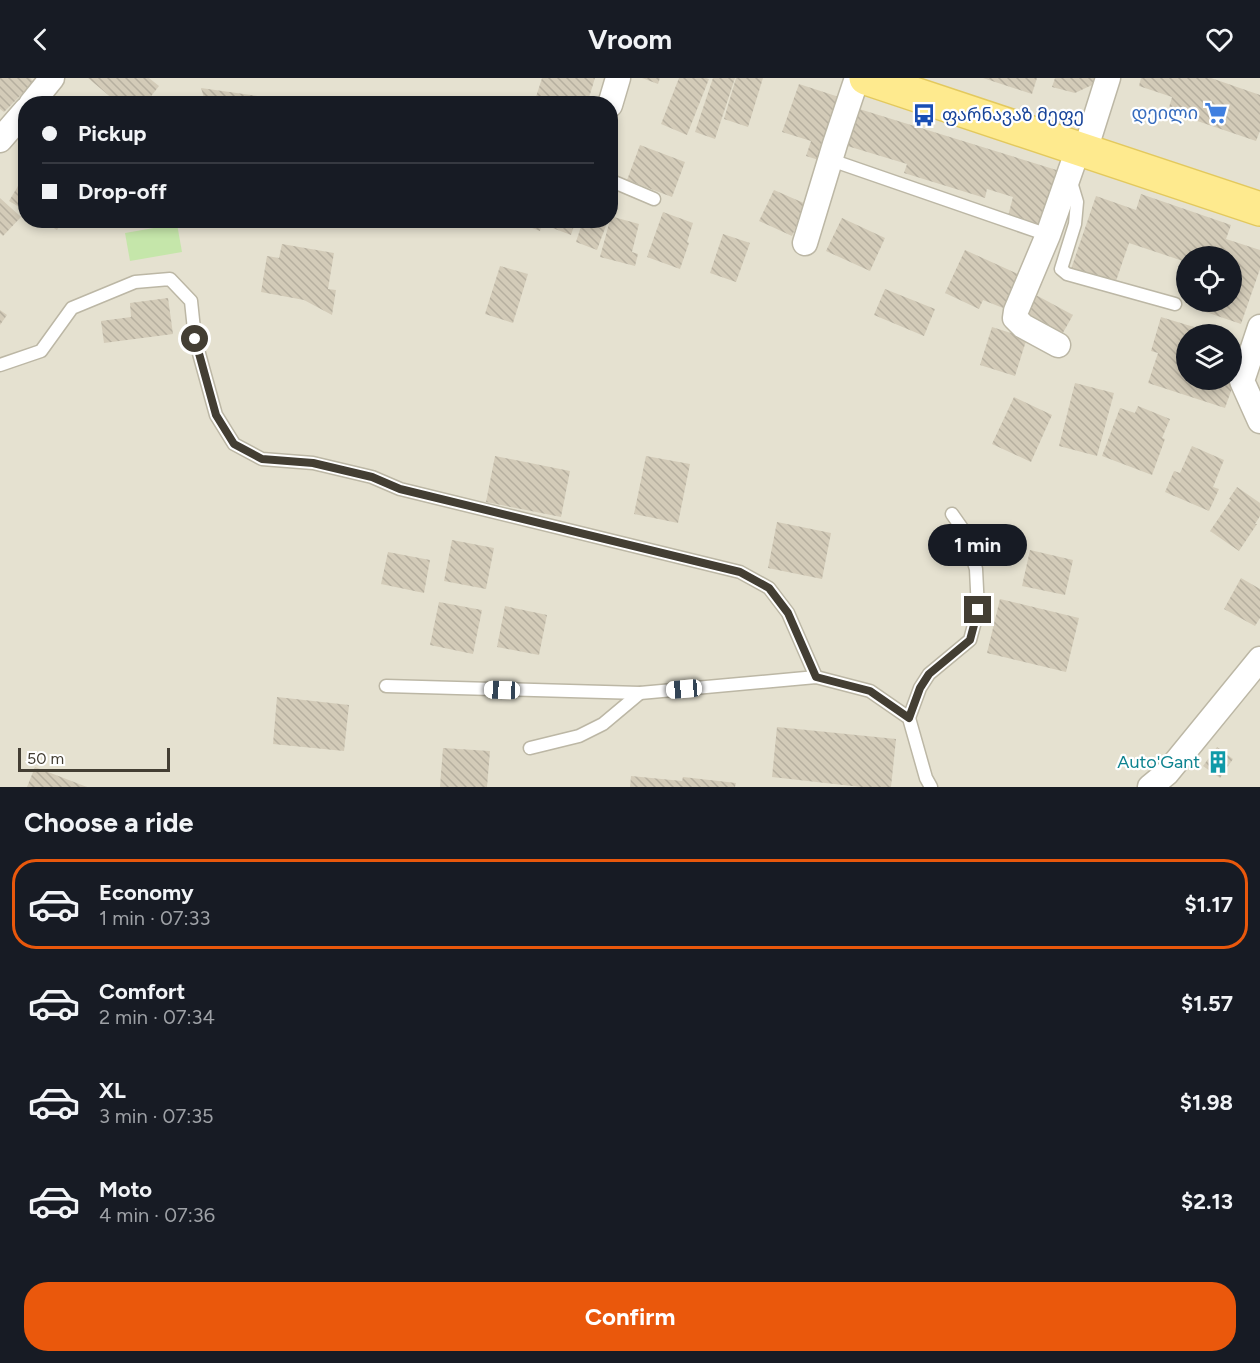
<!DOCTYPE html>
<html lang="en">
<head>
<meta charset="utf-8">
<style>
  body { margin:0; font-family:Figtree,"Noto Sans Georgian",sans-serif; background:#242831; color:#f1f3f6; height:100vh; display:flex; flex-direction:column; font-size:22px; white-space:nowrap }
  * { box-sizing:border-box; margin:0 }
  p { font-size:20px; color:#9ea1a6 }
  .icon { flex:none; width:33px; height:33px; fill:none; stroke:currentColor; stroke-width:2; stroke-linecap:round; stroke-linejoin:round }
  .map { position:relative; height:709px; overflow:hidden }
  .side { display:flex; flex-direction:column; background:#171b24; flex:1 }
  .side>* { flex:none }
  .top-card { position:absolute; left:18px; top:18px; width:600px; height:132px; border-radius:24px; box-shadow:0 3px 9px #0003; display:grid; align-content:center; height:132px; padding:0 24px; background:#171b24 }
  .buttons { position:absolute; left:1176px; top:168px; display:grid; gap:12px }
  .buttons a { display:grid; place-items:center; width:66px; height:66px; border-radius:50%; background:#171b24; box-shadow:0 3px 9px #0003; font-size:30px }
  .scale { position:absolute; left:18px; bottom:15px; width:152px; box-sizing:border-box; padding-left:6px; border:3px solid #433e33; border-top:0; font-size:16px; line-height:21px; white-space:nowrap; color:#433e33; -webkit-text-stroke:4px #fff; paint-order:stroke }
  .end { position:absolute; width:27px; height:27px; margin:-14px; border:8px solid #433e33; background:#fff; box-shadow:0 0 0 3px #fff }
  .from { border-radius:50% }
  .bubble { position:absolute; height:42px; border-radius:21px; background:#171b24; box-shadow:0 3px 9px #0003; font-size:20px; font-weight:700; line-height:42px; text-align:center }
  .car { position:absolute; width:18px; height:36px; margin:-18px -9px; border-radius:8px; box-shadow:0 0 4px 2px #0007; background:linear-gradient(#fff 24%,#345 0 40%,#fff 0 76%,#345 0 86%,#fff 0) }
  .top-card b { display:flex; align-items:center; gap:21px; height:57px; font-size:22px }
  .top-card b+b { border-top:2px solid #363941 }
  .top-card i { width:15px; height:15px; background:#f1f3f6 }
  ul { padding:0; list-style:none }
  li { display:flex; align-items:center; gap:18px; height:90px; margin:0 12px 9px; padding:0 12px; border:3px solid transparent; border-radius:24px }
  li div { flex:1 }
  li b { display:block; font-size:22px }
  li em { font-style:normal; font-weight:700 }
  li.selected { border-color:#ea580c }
  li>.icon { width:54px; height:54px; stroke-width:1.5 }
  h2 { padding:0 24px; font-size:27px; line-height:72px }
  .primary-button { display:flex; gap:12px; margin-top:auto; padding:12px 24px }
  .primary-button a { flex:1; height:69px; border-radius:24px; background:#ea580c; color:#fff; font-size:24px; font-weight:700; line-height:69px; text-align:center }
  header { display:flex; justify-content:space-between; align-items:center; height:78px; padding:0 24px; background:#171b24; font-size:27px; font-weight:700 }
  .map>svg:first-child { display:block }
  .residential { fill:#e5e1d0; fill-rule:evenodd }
  .park { fill:#c5e6aa }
  .building { fill:url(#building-back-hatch) }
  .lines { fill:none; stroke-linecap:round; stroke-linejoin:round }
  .lane-casing { stroke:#bcb7a5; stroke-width:15 }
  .street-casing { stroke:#bcb7a5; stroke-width:27 }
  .primary-casing { stroke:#e3c95e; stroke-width:36 }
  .lane { stroke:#fff; stroke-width:12 }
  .street { stroke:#fff; stroke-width:24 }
  .primary { stroke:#feea8e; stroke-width:33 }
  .route { stroke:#433e33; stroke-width:8 }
  .labels { text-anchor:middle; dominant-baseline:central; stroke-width:4.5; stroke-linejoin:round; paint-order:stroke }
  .shop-label { font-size:18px; fill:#366cbe; stroke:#fff; text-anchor:end }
  .transit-label { font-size:18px; fill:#164399; stroke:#fff; text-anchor:start }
  .culture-label { font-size:18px; fill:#0d838f; stroke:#fff; text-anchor:end }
</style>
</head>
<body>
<header><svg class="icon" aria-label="back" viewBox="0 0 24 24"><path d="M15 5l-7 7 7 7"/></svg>Vroom<svg class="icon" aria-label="heart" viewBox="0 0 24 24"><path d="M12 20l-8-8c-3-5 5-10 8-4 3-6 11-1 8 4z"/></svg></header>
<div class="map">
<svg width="1260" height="709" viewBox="0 0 1260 709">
  <defs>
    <pattern id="building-back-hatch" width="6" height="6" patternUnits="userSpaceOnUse" patternTransform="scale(1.5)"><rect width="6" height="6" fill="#d3cbb8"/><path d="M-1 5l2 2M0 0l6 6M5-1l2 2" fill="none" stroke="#b6af9f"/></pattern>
  </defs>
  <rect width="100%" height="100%" fill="#f1eee2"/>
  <!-- residential -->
  <path class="residential" d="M 0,0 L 1260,0 L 1260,709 L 0,709 ZM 26,26 L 610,26 L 610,142 L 26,142 ZM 1186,178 L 1232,178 L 1232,224 L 1186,224 ZM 1186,256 L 1232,256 L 1232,302 L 1186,302 Z"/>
  <!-- park -->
  <polygon class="park" points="177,146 182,174 130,183 125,155"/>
  <!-- building -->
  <g class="building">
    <polygon points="0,0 30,0 34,4 4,34 0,31"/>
    <polygon points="88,0 149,0 159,8 145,26 119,26"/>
    <polygon points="542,0 595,0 587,26 556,26 536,19"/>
    <polygon points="642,0 660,0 658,6"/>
    <polygon points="679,0 706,0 709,1 687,57 661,46"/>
    <polygon points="713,0 735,0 715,61 695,54"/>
    <polygon points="736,0 763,0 748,49 724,41"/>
    <polygon points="983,0 1037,0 1032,16"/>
    <polygon points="1055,0 1094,0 1092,7 1075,15 1052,9"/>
    <polygon points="1141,0 1211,0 1260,17 1260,53 1256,63 1168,33 1172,19 1139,8"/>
    <polygon points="799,6 842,20 822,83 806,78 811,63 782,54"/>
    <polygon points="201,10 265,19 266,26 206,26"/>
    <polygon points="856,30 1063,94 1046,150 1008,138 1013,119 987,111 985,120 904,95 907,86 844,67"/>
    <polygon points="640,67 685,84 672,119 627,102"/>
    <polygon points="26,95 26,133 9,123"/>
    <polygon points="774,112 806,126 792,158 759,143"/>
    <polygon points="1141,116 1231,147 1226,161 1260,172 1260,191 1241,246 1197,231 1199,224 1232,224 1232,178 1186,178 1186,184 1129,165 1115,206 1071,191 1096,118 1136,132"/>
    <polygon points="0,120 21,139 3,158 0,155"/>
    <polygon points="663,134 693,145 687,164 689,165 680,191 647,179"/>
    <polygon points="610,138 639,146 632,174 638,176 635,188 600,179 610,142"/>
    <polygon points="842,140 885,160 870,193 826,173"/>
    <polygon points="41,142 63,142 57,152"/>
    <polygon points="511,142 576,142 571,157 542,146 540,153"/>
    <polygon points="583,142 608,142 597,172 576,164"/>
    <polygon points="723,156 750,165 736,204 710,195"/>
    <polygon points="282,166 334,175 328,211 336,212 332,237 304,222 261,214 267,178 279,180"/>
    <polygon points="965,172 1018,196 1003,230 983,222 979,231 945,215"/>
    <polygon points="500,188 528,196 513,245 485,236"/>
    <polygon points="885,211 935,231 924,258 874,237"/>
    <polygon points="1034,216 1073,237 1060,260 1021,239"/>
    <polygon points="168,220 173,256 104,265 101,243 131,239 130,225"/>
    <polygon points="0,232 7,237 0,247"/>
    <polygon points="1161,239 1194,249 1192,256 1186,256 1186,274 1180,295 1186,279 1186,302 1232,302 1236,299 1225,330 1148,305 1158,275 1151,273"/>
    <polygon points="992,249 1027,260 1015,298 980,287"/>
    <polygon points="1075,305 1114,315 1097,378 1059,368"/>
    <polygon points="1014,319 1052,337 1031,384 992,366"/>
    <polygon points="1138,328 1170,341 1162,360 1165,361 1152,397 1102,378 1120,330 1135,335"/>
    <polygon points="1192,368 1224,382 1213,409 1219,411 1209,433 1165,414 1174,393 1180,395"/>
    <polygon points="495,378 570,393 561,439 486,424"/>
    <polygon points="646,378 690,386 678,445 634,436"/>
    <polygon points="1237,409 1260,425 1260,438 1255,446 1257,446 1239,473 1210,453 1231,422 1229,421"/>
    <polygon points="777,444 831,455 822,501 768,490"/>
    <polygon points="452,462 494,470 486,511 444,503"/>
    <polygon points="1030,472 1073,482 1065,517 1022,508"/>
    <polygon points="388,474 430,482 424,515 381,506"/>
    <polygon points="1241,500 1260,511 1260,540 1255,548 1224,531"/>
    <polygon points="1000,521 1079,540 1066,594 987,575"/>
    <polygon points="439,524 482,532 473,576 430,567"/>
    <polygon points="505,528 547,537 539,577 497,569"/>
    <polygon points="277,619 349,627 344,673 273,666"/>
    <polygon points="777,649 896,661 891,709 861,709 772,699"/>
    <polygon points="1217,669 1233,681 1220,700 1203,688"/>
    <polygon points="443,670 490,673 487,709 440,709"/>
    <polygon points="35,689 87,709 27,709"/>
    <polygon points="631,698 682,703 683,699 736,705 735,709 630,709"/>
  </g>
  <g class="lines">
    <!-- lane casing -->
    <g class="lane-casing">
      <g id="lane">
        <polyline points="831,82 1048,157"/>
        <polyline points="610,100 614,104 654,121"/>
        <polyline points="1071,104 1077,124 1075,146 1061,191 1067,196 1175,226"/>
        <polyline points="0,287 41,273 72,230 135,204 170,201 191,223 195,261 216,337 234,366 262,381 313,385 372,399 400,411 740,494 769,510 788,535 816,599"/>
        <polyline points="386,608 640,615 816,599 870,613 909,640 926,700 931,709"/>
        <polyline points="909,640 920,610 929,596 970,562 978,532 976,491 964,453 952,436"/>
        <polyline points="530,670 579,658 603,646 640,615"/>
      </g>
    </g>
    <!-- street casing -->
    <g class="street-casing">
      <g id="street">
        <polyline points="31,26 52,0"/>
        <polyline points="610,27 618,0"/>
        <polyline points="1090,57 1108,0"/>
        <polyline points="0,62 26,32"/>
        <polyline points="805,165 835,66 857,0"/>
        <polyline points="1260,249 1242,303 1260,343"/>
        <polyline points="1058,267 1023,248 1015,240 1016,233 1048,157 1078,71"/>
        <polyline points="1150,709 1167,695 1260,581"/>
      </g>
    </g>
    <!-- primary casing -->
    <g class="primary-casing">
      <polyline id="primary" points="866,0 1260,131"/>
    </g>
    <!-- lane -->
    <use href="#lane" class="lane"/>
    <!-- street -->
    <use href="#street" class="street"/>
    <!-- primary -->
    <use href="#primary" class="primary"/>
  </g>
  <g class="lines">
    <!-- route -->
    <polyline class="route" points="195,261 216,337 234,366 262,381 313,385 372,399 400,411 740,494 769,510 788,535 816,599 870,613 909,640 920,610 929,596 970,562 978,532"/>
  </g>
  <!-- icons -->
  <defs>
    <g id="supermarket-bare" transform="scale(1.8)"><path d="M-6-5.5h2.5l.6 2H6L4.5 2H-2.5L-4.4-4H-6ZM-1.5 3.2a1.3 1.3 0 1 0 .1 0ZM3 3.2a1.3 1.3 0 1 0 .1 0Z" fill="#3f7fe0" stroke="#fff" stroke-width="2.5" paint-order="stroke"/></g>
    <g id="bus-bare" transform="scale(1.8)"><path d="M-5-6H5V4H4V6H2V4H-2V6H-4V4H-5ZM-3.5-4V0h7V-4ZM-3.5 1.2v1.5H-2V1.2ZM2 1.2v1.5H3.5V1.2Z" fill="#1a4fb4" stroke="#fff" stroke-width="2.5" paint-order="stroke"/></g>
    <g id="building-bare" transform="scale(1.8)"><path d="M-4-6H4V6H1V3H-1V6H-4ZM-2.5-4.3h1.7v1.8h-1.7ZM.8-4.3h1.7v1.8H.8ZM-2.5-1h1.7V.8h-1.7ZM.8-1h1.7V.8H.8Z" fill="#0f9aa8" stroke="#fff" stroke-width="2.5" paint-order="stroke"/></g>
  </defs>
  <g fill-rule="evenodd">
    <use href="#supermarket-bare" x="1216" y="35"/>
    <use href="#bus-bare" x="924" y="37"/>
    <use href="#building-bare" x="1218" y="684"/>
  </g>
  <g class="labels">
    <!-- shop labels -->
    <g class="shop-label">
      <text x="1198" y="35">დეილი</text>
    </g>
    <!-- transit labels -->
    <g class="transit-label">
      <text x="942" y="37">ფარნავაზ მეფე</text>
    </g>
    <!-- culture labels -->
    <g class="culture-label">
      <text x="1200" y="684">Auto'Gant</text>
    </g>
  </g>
</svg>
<div class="buttons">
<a><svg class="icon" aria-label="locate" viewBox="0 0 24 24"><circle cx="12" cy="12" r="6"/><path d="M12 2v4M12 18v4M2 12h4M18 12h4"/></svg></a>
<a><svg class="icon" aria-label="layers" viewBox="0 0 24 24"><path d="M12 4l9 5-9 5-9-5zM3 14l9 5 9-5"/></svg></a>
</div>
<div class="scale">50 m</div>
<i class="end from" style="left:195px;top:261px"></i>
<i class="end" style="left:978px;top:532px"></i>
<div class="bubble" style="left:928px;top:446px;width:99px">1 min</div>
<i class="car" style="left:684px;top:611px;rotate:265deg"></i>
<i class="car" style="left:502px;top:612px;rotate:272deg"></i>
<div class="top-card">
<b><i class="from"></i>Pickup</b>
<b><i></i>Drop-off</b>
</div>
</div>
<section class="side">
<h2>Choose a ride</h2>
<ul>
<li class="selected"><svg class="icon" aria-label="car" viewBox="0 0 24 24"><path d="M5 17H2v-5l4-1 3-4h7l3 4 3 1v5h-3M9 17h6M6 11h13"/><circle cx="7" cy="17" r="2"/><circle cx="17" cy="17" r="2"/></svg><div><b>Economy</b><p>1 min · 07:33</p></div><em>$1.17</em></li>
<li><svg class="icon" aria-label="car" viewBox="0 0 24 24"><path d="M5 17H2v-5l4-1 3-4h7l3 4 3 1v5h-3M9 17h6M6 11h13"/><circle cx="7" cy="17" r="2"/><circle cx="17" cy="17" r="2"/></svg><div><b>Comfort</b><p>2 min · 07:34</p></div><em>$1.57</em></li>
<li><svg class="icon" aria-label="car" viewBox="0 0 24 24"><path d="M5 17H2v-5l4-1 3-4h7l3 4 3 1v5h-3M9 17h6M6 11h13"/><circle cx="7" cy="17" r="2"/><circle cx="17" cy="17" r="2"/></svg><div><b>XL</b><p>3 min · 07:35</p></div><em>$1.98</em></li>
<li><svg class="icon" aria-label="car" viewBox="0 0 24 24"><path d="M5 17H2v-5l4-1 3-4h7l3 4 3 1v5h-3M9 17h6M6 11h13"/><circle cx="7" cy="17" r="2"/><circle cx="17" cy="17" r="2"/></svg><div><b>Moto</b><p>4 min · 07:36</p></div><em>$2.13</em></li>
</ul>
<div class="primary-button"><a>Confirm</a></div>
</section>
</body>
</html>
